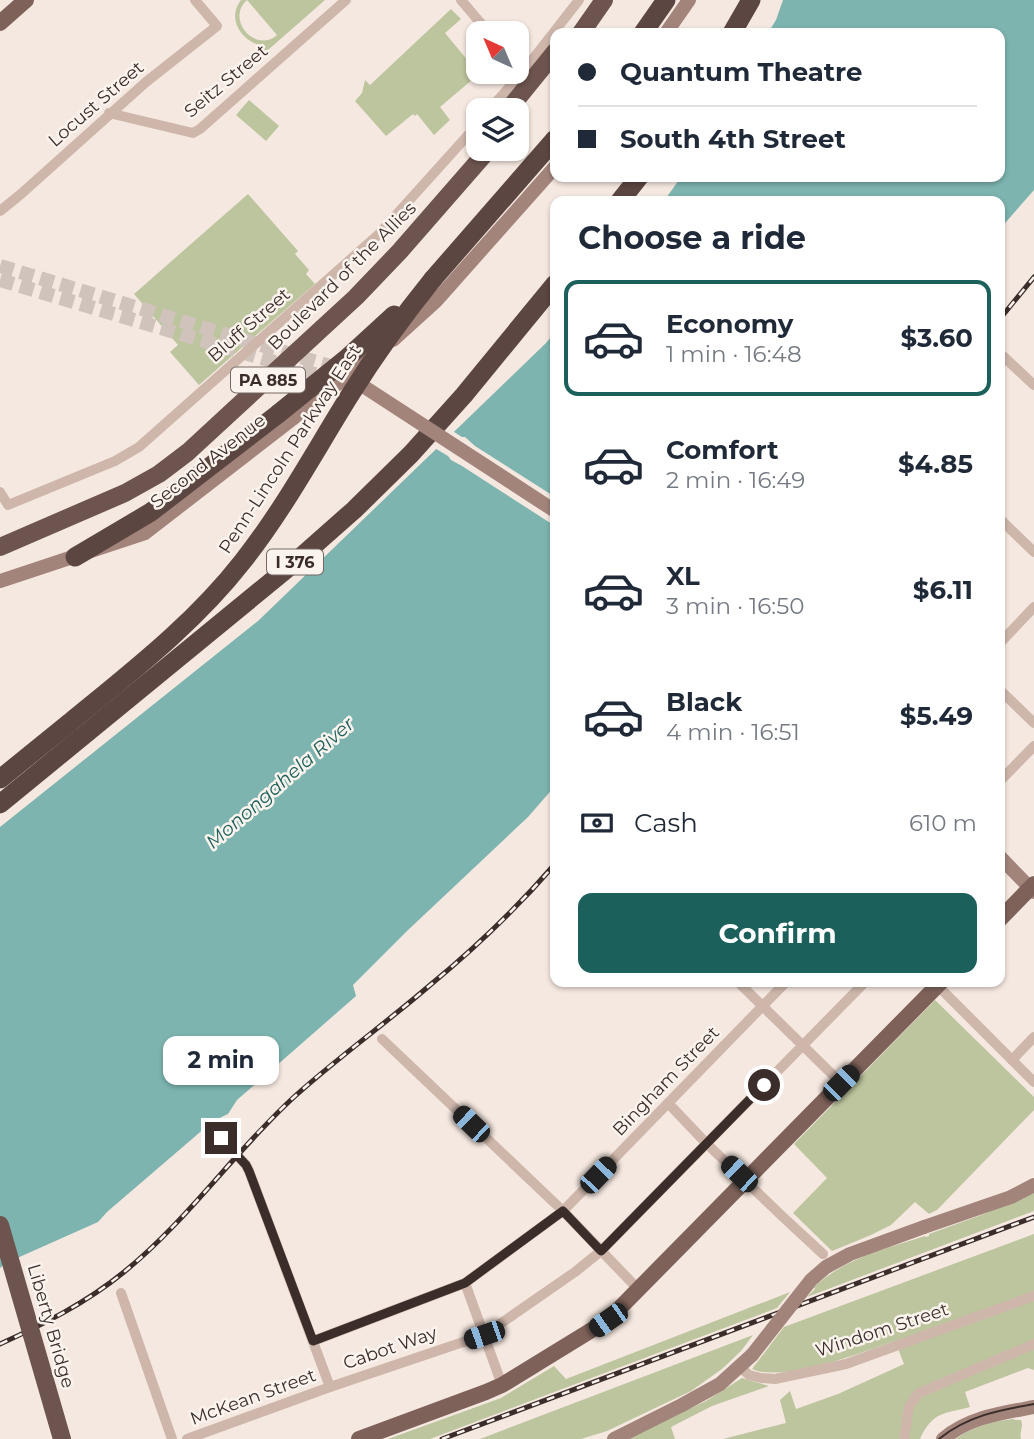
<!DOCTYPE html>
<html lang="en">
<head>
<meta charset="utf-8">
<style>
  body { margin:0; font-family:Montserrat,sans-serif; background:#f6f6f7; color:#1f2937; height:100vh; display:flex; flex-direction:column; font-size:26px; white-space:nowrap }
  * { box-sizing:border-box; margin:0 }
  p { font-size:23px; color:#747a83 }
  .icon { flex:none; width:38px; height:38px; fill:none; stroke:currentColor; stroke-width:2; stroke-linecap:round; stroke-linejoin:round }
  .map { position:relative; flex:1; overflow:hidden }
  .side { position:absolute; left:550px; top:196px; width:455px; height:791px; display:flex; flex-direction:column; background:#fff; border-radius:14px; box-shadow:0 2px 5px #0004 }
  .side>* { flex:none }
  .banner { position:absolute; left:550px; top:28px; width:455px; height:154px; border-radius:14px; box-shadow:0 2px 5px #0004; display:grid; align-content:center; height:154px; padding:0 28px; background:#fff }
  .needle { width:46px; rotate:316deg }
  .buttons { position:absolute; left:466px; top:21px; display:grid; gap:14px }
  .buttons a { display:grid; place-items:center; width:63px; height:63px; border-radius:14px; background:#fff; box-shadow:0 2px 5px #0004; font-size:35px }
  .end { position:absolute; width:32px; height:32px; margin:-16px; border:9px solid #3b2d2a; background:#fff; box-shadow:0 0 0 4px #fff }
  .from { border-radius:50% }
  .bubble { position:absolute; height:49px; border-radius:14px; background:#fff; box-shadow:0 2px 5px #0004; font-size:23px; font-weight:700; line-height:49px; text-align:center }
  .car { position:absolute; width:21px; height:42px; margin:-21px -10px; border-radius:9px; box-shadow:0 0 5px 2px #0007; background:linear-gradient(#222 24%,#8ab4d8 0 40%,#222 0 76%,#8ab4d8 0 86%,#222 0) }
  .banner b { display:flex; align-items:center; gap:24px; height:66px; font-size:26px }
  .banner b+b { border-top:2px solid #e0e1e3 }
  .banner i { width:18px; height:18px; background:#1f2937 }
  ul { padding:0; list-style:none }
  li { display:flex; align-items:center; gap:21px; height:116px; margin:0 14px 10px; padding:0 14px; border:4px solid transparent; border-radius:14px }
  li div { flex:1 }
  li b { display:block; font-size:26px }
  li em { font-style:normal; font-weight:700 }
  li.active { border-color:#1c605c }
  li>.icon { width:63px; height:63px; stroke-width:1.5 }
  h2 { padding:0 28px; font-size:32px; line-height:84px }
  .pay { display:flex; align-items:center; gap:18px; height:77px; padding:0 28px; font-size:26px }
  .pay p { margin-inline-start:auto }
  .button { display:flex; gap:14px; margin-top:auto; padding:14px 28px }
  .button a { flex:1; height:80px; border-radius:14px; background:#1c605c; color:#fff; font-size:28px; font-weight:700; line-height:80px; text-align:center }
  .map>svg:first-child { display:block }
  .green { fill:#bdc59e; fill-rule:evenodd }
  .water { fill:#7db4af }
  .pier { fill:#f5e8e0 }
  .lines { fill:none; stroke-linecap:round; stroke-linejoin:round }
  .secondary-tunnel { stroke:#d0c3bc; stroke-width:14; stroke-dasharray:14 7; stroke-linecap:butt }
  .minor { stroke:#ceb6aa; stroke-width:10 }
  .secondary { stroke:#a2847b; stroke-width:14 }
  .primary { stroke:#7e625a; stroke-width:16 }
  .trunk { stroke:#6d544e; stroke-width:18 }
  .motorway { stroke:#5c4641; stroke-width:19 }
  .tram { stroke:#3b2d2a; stroke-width:2 }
  .rail-casing { stroke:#3b2d2a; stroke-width:5 }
  .rail { stroke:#fbf3ed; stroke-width:2.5; stroke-dasharray:8; stroke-linecap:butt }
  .secondary-bridge { stroke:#a2847b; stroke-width:14 }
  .trunk-bridge { stroke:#6d544e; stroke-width:18 }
  .motorway-bridge { stroke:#5c4641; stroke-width:19 }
  .route { stroke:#3b2d2a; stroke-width:9 }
  .labels { text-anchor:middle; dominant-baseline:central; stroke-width:5; stroke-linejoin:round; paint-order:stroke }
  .shield { fill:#fbf3ed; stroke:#756864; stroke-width:2 }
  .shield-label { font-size:16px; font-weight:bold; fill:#3b2d2a }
  .street-label { font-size:18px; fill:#3b2d2a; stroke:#fbf3ed }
  .water-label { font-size:19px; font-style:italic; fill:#1c605c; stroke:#fbf3ed }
</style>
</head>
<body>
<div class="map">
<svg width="1034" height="1439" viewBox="0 0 1034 1439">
  <rect width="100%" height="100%" fill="#f5e8e0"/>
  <!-- green -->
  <g class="green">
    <path d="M 241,0 L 325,0 L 260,57 L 256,54 L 264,46 C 242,43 226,19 241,0 ZM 247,0 L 277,35 C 256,54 225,20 247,0 Z"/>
    <polygon points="451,9 461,19 445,33 479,74 440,107 450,120 434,135 417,114 415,116 413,114 386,136 355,101 362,93 365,80 370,85"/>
    <polygon points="249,100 279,126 266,141 236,115"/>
    <polygon points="248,194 298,251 295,254 309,270 306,274 315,284 199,385 170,352 178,345 134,294"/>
    <polygon points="935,1000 1034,1097 1034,1110 937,1210 929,1214 915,1202 891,1225 871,1235 832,1251 793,1213 827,1178 794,1144"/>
    <path d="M 1034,1192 L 1034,1211 L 807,1297 L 815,1289 L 814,1287 C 847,1257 883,1250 925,1236 L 926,1237 L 929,1236 L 929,1234 L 984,1214 Z"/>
    <path d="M 1034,1234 L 1034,1370 L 1028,1368 L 965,1392 L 970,1407 C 944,1414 933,1411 920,1439 L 723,1439 L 786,1423 L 780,1400 L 790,1391 L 796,1409 L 838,1394 L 904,1364 L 895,1341 C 864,1352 782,1383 752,1369 L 784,1327 Z"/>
    <polygon points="790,1292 777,1308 430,1439 388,1439 501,1398 554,1366 566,1379"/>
    <polygon points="753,1335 741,1351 722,1369 691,1391 607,1431 581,1439 480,1439"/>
    <polygon points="742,1378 769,1386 712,1406 671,1427 675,1439 626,1439 706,1401"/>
    <path d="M 1014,1419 L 1015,1420 L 1021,1420 C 1024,1427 1019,1432 1021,1439 L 955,1439 C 973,1427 992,1421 1014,1419 Z"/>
  </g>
  <!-- water -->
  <g class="water">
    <polygon points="783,0 1034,0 1034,190 999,230 999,201 664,201 681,177 999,177 999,33 768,33 776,20"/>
    <polygon points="555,332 555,786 528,817 407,931 353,985 356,996 237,1100 228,1114 213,1121 107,1212 98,1222 6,1263 0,1268 0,827 258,621 546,343"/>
  </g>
  <!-- pier -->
  <polygon class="pier" points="451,430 462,437 465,437 475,446 555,497 555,526 462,466 451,460 448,456 433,447"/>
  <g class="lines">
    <!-- secondary-tunnel -->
    <g class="secondary-tunnel">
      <polyline points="0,266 330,366"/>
      <polyline points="0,280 318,375"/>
    </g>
    <!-- minor -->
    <g class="minor">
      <polyline points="461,0 489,33"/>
      <polyline points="489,110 522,73 579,0"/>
      <polyline points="109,113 193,133 200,129 346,0"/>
      <polyline points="0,211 21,194 146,82 217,26 195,0"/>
      <polyline points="999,360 1003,356 1034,385"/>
      <polyline points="0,492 8,505 115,461 139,447 378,235 478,124"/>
      <polyline points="999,518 1034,552"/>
      <polyline points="999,644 1034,607"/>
      <polyline points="999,689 1034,723"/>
      <polyline points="999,782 1034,746"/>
      <polyline points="738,982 841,1083"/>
      <polyline points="934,982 1034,1082"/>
      <polyline points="382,1039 563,1211 638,1289"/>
      <polyline points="1012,1060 1034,1037"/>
      <polyline points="668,1103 706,1143 783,1217 823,1254"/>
      <polyline points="221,1138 246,1165 249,1171 330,1387"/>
      <polyline points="465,1283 502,1385"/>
      <polyline points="121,1293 172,1439"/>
      <polyline points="313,1341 465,1283 563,1211 786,982"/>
      <polyline points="740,1367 749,1375 761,1378 775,1379 846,1364 1034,1296"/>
      <polyline points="187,1439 330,1387 484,1335 575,1272 601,1251 865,982"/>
      <polyline points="904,1439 909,1406 919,1393 1034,1344"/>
    </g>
    <!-- secondary -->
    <g class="secondary">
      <polyline points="666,33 689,0"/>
      <polyline points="393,340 436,301 555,167"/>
      <polyline points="0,581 145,533 366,362"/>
      <polyline points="999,856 1034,892"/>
      <polyline points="924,1227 1011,1197 1034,1185"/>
      <polyline points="614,1439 682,1405 720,1384 752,1355"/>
      <path d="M 943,1439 C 969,1417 1002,1413 1034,1407"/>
    </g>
    <!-- primary -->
    <g class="primary">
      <polyline points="0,23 26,0"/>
      <polyline points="999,920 1034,884"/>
      <polyline points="359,1439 486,1392 502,1385 608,1320 941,982"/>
    </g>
    <!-- trunk -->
    <g class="trunk">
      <polyline points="581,33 604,0"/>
      <polyline points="508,110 555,52"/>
      <polyline points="0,547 125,493 159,474 188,452 356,297 400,251 489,149"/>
    </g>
    <!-- motorway -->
    <g class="motorway">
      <polyline points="643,33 666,0"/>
      <polyline points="732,33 751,0"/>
      <polyline points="620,201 639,177"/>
      <polyline points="433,279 555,139"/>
      <polyline points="75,557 151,512 278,414"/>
      <polyline points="0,779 68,724"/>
      <polyline points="0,804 294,563 354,510 411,454 464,395 555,284"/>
    </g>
    <!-- tram -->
    <path class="tram" d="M 939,1439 C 967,1416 999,1410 1034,1404"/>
    <!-- rail casing -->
    <g class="rail-casing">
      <g id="rail">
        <polyline points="999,320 1034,277"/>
        <path d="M 0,1344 C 44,1324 86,1303 124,1272 C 187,1221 234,1152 294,1097 C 337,1058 385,1024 429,986 C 474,949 517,908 555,864"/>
        <polyline points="442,1439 1034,1217"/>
      </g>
    </g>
    <!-- rail -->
    <use href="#rail" class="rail"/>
    <!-- secondary-bridge -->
    <g class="secondary-bridge">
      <polyline points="366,388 555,511"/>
      <polyline points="752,1355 811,1280 826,1267 850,1254 924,1227"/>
    </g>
    <!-- trunk-bridge -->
    <polyline class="trunk-bridge" points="0,1225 62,1439"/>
    <!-- motorway-bridge -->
    <g class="motorway-bridge">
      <polyline points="278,414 346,359 394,315"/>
      <path d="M 68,724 C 130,673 194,624 243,561 C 284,509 315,451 350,395 C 375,355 403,316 433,279"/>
    </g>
  </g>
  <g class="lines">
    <!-- route -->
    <polyline class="route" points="221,1138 246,1165 249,1171 313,1341 465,1283 563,1211 601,1251 764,1085"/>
  </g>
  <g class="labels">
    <!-- shield labels -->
    <g class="shield">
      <rect x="231" y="367.5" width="74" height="25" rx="5"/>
      <rect x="267" y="549.5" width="56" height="25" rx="5"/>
    </g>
    <g class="shield-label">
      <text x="268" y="380">PA 885</text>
      <text x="295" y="562">I 376</text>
    </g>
    <!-- street labels -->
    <g class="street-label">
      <text transform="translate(226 81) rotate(-40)">Seitz Street</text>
      <text transform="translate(96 104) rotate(-41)">Locust Street</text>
      <text transform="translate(342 276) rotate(-45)">Boulevard of the Allies</text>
      <text transform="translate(249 325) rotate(-41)">Bluff Street</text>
      <text transform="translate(290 449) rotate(-57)">Penn-Lincoln Parkway East</text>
      <text transform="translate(208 461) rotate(-38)">Second Avenue</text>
      <text transform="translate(666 1081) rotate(-46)">Bingham Street</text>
      <text transform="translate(51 1326) rotate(74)">Liberty Bridge</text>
      <text transform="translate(882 1330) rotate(-18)">Windom Street</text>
      <text transform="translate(390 1348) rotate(-19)">Cabot Way</text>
      <text transform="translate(253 1397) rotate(-20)">McKean Street</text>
    </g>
    <!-- water labels -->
    <g class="water-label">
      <text transform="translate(280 783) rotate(-41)">Monongahela River</text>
    </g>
  </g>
</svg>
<div class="buttons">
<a><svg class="needle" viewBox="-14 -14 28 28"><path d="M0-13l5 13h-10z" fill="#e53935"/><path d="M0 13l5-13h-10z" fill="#747a83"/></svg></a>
<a><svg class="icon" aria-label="layers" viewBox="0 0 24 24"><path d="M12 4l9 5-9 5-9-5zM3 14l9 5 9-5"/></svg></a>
</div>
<i class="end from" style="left:764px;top:1085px"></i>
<i class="end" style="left:221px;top:1138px"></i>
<div class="bubble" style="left:163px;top:1036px;width:116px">2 min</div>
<i class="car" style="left:841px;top:1083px;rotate:45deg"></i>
<i class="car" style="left:471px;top:1124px;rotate:314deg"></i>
<i class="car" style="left:739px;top:1174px;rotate:314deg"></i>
<i class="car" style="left:598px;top:1175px;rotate:44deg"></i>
<i class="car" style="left:608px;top:1320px;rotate:235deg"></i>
<i class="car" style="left:484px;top:1335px;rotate:251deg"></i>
<div class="banner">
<b><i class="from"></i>Quantum Theatre</b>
<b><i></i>South 4th Street</b>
</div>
<section class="side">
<h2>Choose a ride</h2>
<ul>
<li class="active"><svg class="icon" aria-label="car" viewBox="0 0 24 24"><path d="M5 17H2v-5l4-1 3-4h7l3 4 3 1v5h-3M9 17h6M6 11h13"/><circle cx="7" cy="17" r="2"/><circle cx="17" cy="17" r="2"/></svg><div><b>Economy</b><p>1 min · 16:48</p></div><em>$3.60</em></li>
<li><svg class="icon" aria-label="car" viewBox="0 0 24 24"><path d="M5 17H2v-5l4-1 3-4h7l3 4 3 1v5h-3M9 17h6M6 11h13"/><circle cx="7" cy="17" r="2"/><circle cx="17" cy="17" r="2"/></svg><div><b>Comfort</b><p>2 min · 16:49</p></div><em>$4.85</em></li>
<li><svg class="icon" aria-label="car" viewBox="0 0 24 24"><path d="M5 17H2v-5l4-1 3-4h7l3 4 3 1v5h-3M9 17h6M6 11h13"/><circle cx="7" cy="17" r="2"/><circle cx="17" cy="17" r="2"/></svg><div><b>XL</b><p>3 min · 16:50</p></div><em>$6.11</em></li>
<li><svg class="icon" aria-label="car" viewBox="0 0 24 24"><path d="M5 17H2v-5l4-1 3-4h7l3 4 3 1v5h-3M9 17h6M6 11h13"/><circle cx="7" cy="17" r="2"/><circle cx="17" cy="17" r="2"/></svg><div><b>Black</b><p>4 min · 16:51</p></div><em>$5.49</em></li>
</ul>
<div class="pay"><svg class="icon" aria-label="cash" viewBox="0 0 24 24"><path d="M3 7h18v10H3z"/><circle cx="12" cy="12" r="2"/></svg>Cash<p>610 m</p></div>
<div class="button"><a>Confirm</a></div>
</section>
</div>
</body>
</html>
